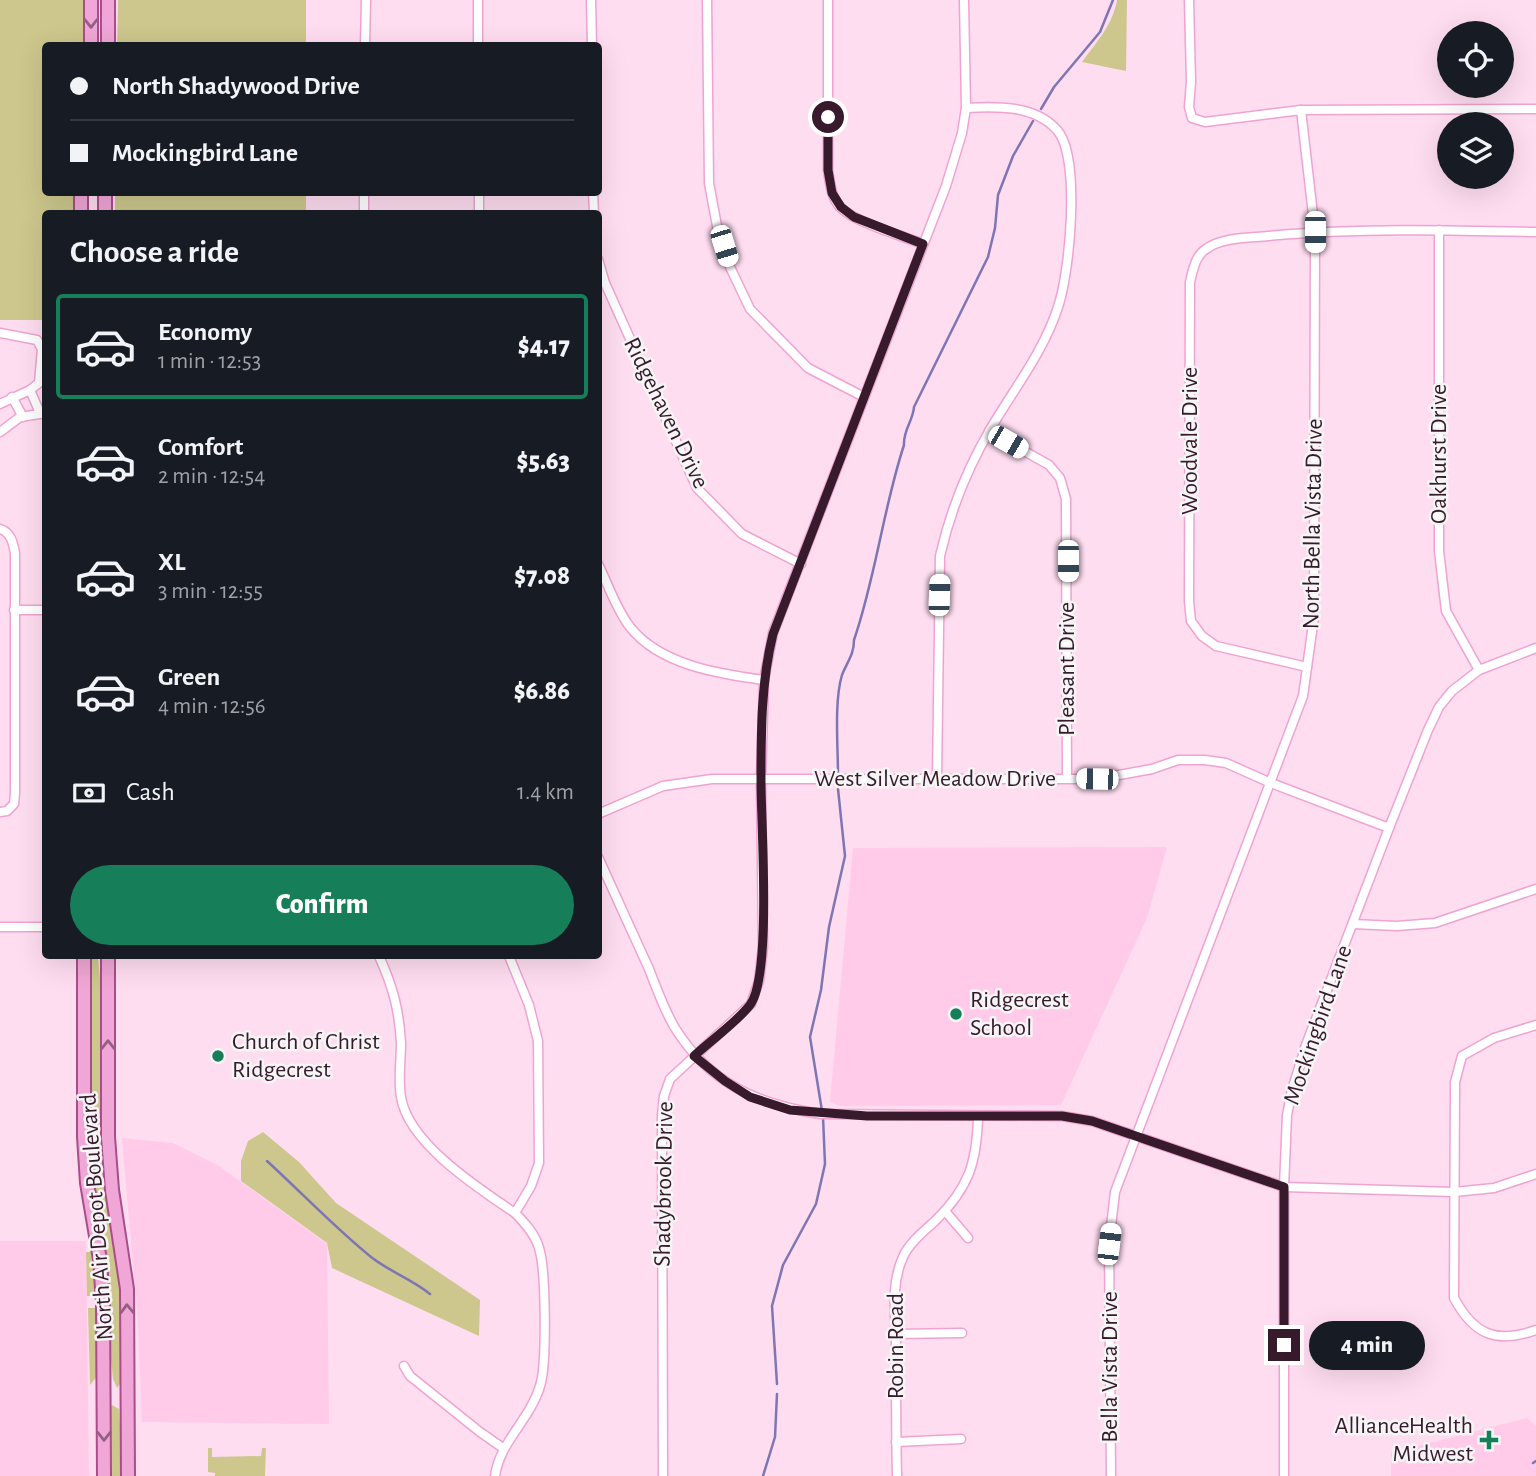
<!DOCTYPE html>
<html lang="en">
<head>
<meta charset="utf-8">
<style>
  body { margin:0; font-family:"Alegreya Sans",sans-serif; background:#20242c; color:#f1f3f6; height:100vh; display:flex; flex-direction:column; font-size:26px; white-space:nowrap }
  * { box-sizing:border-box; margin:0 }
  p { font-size:23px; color:#9ea1a6 }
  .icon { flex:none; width:38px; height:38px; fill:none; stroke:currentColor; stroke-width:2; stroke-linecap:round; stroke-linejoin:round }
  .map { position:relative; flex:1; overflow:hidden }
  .sheet { position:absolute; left:42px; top:210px; width:560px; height:749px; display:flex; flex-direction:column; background:#171b24; border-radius:7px; box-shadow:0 7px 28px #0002 }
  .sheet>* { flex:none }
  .top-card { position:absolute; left:42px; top:42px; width:560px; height:154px; border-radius:7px; box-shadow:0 7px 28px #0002; display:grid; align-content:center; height:154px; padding:0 28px; background:#171b24 }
  .tools { position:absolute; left:1437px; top:21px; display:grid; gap:14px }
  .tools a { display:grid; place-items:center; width:77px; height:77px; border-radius:50%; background:#171b24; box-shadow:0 7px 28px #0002; font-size:35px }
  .end { position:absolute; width:32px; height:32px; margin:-16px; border:9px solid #371a2c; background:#fff; box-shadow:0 0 0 4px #fff }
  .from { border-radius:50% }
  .bubble { position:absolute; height:49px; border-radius:24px; background:#171b24; box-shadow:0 7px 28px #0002; font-size:23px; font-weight:800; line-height:49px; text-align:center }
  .car { position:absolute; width:21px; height:42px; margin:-21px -10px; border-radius:9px; box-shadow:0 0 5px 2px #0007; background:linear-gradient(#fff 24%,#345 0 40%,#fff 0 76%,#345 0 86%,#fff 0) }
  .top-card b { display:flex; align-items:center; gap:24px; height:66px; font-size:26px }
  .top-card b+b { border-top:2px solid #363941 }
  .top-card i { width:18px; height:18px; background:#f1f3f6 }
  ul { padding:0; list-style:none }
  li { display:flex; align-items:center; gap:21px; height:105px; margin:0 14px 10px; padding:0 14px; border:4px solid transparent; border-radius:7px }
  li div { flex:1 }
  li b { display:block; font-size:26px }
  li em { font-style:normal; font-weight:800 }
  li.active { border-color:#167e59 }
  li>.icon { width:63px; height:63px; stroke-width:1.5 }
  h2 { padding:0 28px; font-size:32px; line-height:84px }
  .pay { display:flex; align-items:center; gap:18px; height:77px; padding:0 28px; font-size:26px }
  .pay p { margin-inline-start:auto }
  .primary-button { display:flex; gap:14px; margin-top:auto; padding:14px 28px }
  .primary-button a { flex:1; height:80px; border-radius:42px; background:#167e59; color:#fff; font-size:28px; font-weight:800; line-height:80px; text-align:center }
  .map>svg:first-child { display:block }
  .built { fill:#ffcbe9 }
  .green { fill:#cdc78d }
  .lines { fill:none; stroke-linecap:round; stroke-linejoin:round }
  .stream { stroke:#7e76b4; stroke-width:2.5 }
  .street-casing { stroke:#f0a3d1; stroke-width:11 }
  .primary-casing { stroke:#a94e89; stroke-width:16 }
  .street { stroke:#fff; stroke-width:8 }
  .primary { stroke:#f0a6d6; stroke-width:12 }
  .oneway { stroke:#946081 }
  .route { stroke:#371a2c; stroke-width:9 }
  .poi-dot { fill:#167e59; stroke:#f5f5f5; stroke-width:2.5 }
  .labels { text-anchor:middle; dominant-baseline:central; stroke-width:5; stroke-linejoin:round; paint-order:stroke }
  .street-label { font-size:24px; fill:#371a2c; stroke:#f5f5f5 }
  .poi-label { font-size:24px; fill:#371a2c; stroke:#f5f5f5; text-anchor:start }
</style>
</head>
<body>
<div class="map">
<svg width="1536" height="1476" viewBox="0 0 1536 1476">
  <rect width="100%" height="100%" fill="#feddf0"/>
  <!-- built -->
  <g class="built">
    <polygon points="1167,847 1147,918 1061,1105 840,1106 830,1102 853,848"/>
    <polygon points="122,1138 173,1143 219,1166 327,1244 329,1424 142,1422 138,1322"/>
    <polygon points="0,1241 86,1241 89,1476 0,1476"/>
    <polygon points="1527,1418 1536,1426 1536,1476 1391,1476 1391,1453"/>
  </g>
  <!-- green -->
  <g class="green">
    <polygon points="0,0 83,0 83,45 46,46 46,192 74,193 74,213 46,214 45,320 0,320"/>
    <polygon points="118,0 306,0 306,45 117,45"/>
    <path d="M 1117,0 L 1127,0 L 1126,71 L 1082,62 C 1096,43 1113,24 1117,0 Z"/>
    <rect x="115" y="193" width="191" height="20"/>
    <polygon points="88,956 98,956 102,1001 104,1119 99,1125 96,1125 90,1079"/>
    <polygon points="263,1132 299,1162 336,1203 480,1300 479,1336 332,1268 327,1243 241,1181 241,1161 248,1141"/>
    <polygon points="93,1144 99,1146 121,1276 123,1380 117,1388 113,1379 90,1154"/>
    <polygon points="86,1252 94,1252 98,1291 96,1296 87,1296"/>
    <polygon points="88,1308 95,1308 97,1310 98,1375 90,1385"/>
    <polygon points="112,1405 119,1409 123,1476 111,1476 109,1469 110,1409"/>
    <polygon points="208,1448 212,1448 212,1457 261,1456 262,1448 266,1448 265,1476 215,1476 215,1473 208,1472"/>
  </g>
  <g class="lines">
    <!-- stream -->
    <g class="stream">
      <polyline points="1041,109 1054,87 1100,32 1113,0"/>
      <path d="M 838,774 C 838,747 834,701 842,675 C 847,662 854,655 854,640 C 876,576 883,509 904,445 C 903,430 913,421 914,407 L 988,257 L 995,228 L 998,195 L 1013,156 L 1033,121"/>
      <path d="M 267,1161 C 302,1193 335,1228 371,1257 C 390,1272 412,1279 430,1294"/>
      <polyline points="777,1384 772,1306 783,1265 816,1204 825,1164 823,1117 810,1037 821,990 829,927 845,856 838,789"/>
      <polyline points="1533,1463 1536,1461"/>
      <polyline points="763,1476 775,1437 777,1394"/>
    </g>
    <!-- street casing -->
    <g class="street-casing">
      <g id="street">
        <polyline points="478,0 478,46"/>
        <polyline points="591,0 592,46"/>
        <polyline points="707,0 709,183 717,226 730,267 750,309 808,368 864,397"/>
        <path d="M 828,0 L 828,170 C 830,183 831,197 840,207 C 854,222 902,236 923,244"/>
        <polyline points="365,46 366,0"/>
        <polyline points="1301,110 1536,109"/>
        <polyline points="479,192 479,214"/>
        <polyline points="593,192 594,214"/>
        <polyline points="364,214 364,192"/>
        <polyline points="1439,230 1439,551 1446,611 1479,670"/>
        <polyline points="598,259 605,283 697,488 742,534 801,564"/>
        <polyline points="0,333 37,340 42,349 39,383 30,390 0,404"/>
        <polyline points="30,390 40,413"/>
        <polyline points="12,397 23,417"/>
        <polyline points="989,431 1049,465 1060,478 1066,499 1067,778"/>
        <polyline points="0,432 20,417 46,413"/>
        <path d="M 0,529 C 11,532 13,543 15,553 L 15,793 L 14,804 L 7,811 L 0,812"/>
        <path d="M 598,564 C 608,584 616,609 630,627 C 660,665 719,674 764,680"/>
        <polyline points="14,610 46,610"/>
        <path d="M 1307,667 L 1216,646 L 1202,636 L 1191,621 L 1189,601 L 1190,282 C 1193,270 1195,256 1206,249 C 1222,237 1249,238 1268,236 C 1357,228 1447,230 1536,232"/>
        <path d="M 937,779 L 940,556 C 950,512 968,467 991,428 C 1014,389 1044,351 1058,307 C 1070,272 1081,157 1057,130 C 1035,105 996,106 966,108"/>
        <polyline points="598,814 663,786 712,779 1097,779 1152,769 1178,760 1205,760 1226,763 1271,783 1389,828"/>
        <path d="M 598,857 C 615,895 632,932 649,969 C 657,989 664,1010 675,1028 C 709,1083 758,1105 821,1114 L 1062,1116 L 1092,1121 L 1284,1187 L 1454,1192 L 1494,1188 L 1536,1174"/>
        <polyline points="1353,924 1397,926 1435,923 1536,889"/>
        <polyline points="0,927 46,927"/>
        <path d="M 379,956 C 393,987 399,1009 401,1043 C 401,1061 398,1080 401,1097 C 408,1143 478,1188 515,1213"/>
        <path d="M 1536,1025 L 1494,1038 L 1462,1056 L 1455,1082 L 1454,1298 C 1474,1335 1496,1344 1536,1330"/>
        <polyline points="945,1211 968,1238"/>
        <polyline points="896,1334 962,1333"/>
        <polyline points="404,1366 410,1376 480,1432 503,1448"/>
        <polyline points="896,1442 961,1439"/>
        <path d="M 495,1476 C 500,1441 530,1420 540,1386 C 547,1365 546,1269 539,1248 C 535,1234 525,1223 515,1213 L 531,1186 L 539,1163 L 538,1041 L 529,1005 L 509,956"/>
        <polyline points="663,1476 662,1115 664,1096 670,1079 751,1004 759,981 763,947 761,780 764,680 773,633 946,186 962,133 966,108 964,0"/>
        <path d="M 897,1476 C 896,1433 896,1390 896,1347 C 896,1317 890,1285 903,1257 C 909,1243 924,1231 935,1221 C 969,1188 977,1162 978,1116"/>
        <polyline points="1111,1476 1109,1244 1115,1192 1303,696 1314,617 1315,232 1301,110 1205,122 1192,118 1189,107 1191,82 1189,0"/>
        <polyline points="1284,1476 1284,1187 1287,1115 1292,1090 1306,1045 1389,828 1428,730 1439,707 1452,691 1479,670 1536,648"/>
      </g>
    </g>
    <!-- primary casing -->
    <g class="primary-casing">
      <g id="primary">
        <polyline points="91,0 91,46"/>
        <polyline points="108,0 108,46"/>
        <polyline points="105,192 105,214"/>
        <polyline points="81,214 81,192"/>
        <polyline points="84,956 84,1137 87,1183 100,1260 103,1303 104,1476"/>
        <polyline points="108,956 108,1137 112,1190 127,1289 128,1476"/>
      </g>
    </g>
    <!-- street -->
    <use href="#street" class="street"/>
    <!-- primary -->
    <use href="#primary" class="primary"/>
  </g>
  <!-- one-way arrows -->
  <defs><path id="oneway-chevron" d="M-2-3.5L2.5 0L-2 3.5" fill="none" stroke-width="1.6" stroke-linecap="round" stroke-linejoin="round" transform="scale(1.75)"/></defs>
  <g class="oneway">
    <use href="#oneway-chevron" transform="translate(91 23) rotate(90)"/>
    <use href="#oneway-chevron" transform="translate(108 1045) rotate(-90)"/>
    <use href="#oneway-chevron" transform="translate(127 1309) rotate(-92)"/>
    <use href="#oneway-chevron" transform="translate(104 1436) rotate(90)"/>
  </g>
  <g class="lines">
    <!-- route -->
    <path class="route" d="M 828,117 L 828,170 L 832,193 L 841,207 L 854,217 L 923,244 L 773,634 C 761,682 761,733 761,782 C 761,825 772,976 750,1005 C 737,1022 710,1041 694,1056 L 725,1081 L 750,1097 L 790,1110 L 867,1116 L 1062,1116 L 1092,1121 L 1284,1187 L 1284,1345"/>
  </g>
  <!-- markers -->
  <g class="poi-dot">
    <circle cx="956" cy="1014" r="7"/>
    <circle cx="218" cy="1056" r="7"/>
    <path d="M1485.5 1429.5h7v7h7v7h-7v7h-7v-7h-7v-7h7z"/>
  </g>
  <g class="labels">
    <!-- street labels -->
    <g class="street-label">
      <text transform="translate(666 413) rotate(64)">Ridgehaven Drive</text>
      <text transform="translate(1190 441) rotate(-90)">Woodvale Drive</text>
      <text transform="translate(1439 454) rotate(-90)">Oakhurst Drive</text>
      <text transform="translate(1313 524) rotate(-89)">North Bella Vista Drive</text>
      <text transform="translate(1067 669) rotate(-90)">Pleasant Drive</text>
      <text x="935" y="779">West Silver Meadow Drive</text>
      <text transform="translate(1318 1025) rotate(-71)">Mockingbird Lane</text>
      <text transform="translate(664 1184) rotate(-89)">Shadybrook Drive</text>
      <text transform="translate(97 1217) rotate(-94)">North Air Depot Boulevard</text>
      <text transform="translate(896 1346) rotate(-90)">Robin Road</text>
      <text transform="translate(1110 1367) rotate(-90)">Bella Vista Drive</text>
    </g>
    <!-- poi labels -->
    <g class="poi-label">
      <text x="970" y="1000">Ridgecrest<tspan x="970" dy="28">School</tspan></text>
      <text x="232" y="1042">Church of Christ<tspan x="232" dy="28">Ridgecrest</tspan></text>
      <text x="1473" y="1426" text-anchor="end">AllianceHealth<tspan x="1473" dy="28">Midwest</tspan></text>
    </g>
  </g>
</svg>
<div class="tools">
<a><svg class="icon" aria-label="locate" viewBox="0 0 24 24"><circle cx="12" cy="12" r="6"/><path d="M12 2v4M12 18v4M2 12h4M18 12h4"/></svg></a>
<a><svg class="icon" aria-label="layers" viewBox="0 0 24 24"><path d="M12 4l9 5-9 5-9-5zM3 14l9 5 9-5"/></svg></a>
</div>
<i class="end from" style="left:828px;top:117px"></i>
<i class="end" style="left:1284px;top:1345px"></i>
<div class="bubble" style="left:1309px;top:1321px;width:116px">4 min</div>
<i class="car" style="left:1315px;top:232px;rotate:180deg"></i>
<i class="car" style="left:724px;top:246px;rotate:163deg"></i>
<i class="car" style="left:1008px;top:442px;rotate:120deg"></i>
<i class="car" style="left:1068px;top:561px;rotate:180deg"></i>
<i class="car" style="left:939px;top:595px;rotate:2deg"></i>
<i class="car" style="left:1097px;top:779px;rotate:271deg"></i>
<i class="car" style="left:1109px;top:1244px;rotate:7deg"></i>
<div class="top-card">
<b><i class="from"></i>North Shadywood Drive</b>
<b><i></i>Mockingbird Lane</b>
</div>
<section class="sheet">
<h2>Choose a ride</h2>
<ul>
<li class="active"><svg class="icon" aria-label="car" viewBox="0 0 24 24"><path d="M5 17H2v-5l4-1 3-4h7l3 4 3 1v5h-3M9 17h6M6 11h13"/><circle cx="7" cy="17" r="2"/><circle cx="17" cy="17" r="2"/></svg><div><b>Economy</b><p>1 min · 12:53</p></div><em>$4.17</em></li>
<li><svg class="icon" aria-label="car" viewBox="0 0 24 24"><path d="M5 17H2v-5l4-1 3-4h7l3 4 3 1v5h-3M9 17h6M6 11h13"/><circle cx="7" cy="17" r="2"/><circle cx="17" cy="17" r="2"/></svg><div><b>Comfort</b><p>2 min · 12:54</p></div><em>$5.63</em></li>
<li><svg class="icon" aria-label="car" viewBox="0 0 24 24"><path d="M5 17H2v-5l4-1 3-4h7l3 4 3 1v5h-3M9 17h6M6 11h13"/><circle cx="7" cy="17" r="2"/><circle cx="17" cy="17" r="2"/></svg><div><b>XL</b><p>3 min · 12:55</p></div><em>$7.08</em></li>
<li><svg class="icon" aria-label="car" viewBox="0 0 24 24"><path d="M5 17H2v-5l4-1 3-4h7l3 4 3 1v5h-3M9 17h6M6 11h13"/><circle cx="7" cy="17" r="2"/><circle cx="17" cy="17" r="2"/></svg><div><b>Green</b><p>4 min · 12:56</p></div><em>$6.86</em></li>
</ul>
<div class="pay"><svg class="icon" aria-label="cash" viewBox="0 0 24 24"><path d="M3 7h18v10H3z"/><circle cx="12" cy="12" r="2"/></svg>Cash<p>1.4 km</p></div>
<div class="primary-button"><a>Confirm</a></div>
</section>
</div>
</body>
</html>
